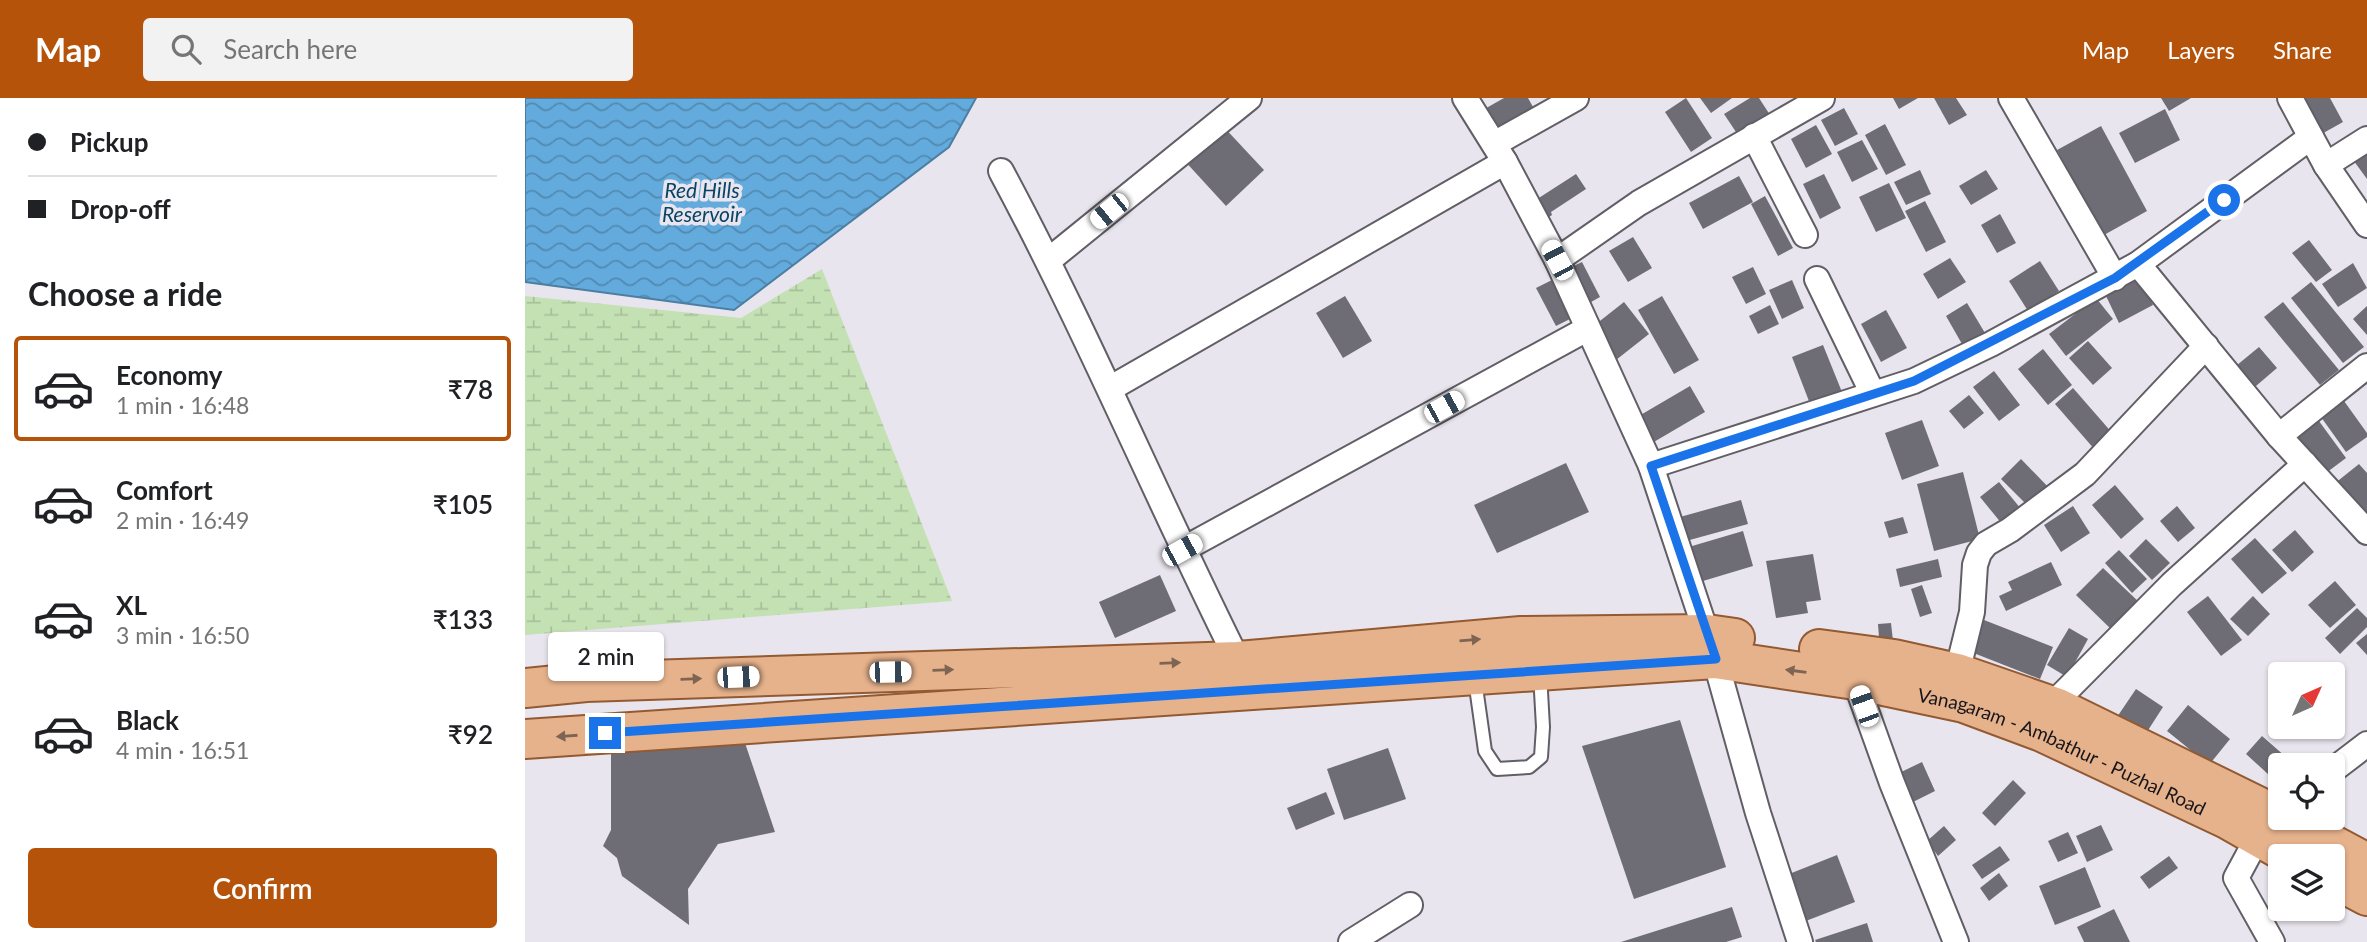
<!DOCTYPE html>
<html lang="en">
<head>
<meta charset="utf-8">
<style>
  body { margin:0; font-family:Lato,sans-serif; background:#f2f2f2; color:#202124; height:100vh; display:flex; flex-direction:column; font-size:26px; white-space:nowrap }
  * { box-sizing:border-box; margin:0 }
  p { font-size:23px; color:#757577 }
  .icon { flex:none; width:38px; height:38px; fill:none; stroke:currentColor; stroke-width:2; stroke-linecap:round; stroke-linejoin:round }
  .map { position:relative; flex:1; overflow:hidden }
  .sheet { display:flex; flex-direction:column; background:#fff; width:525px }
  .sheet>* { flex:none }
  .guide { display:grid; align-content:center; height:154px; padding:0 28px; background:#fff }
  .needle { width:46px; rotate:45deg }
  .fabs { position:absolute; left:1743px; top:564px; display:grid; gap:14px }
  .fabs a { display:grid; place-items:center; width:77px; height:77px; border-radius:7px; background:#fff; box-shadow:0 2px 5px #0004; font-size:35px }
  .end { position:absolute; width:32px; height:32px; margin:-16px; border:9px solid #1a73e8; background:#fff; box-shadow:0 0 0 4px #fff }
  .from { border-radius:50% }
  .bubble { position:absolute; height:49px; border-radius:7px; background:#fff; box-shadow:0 2px 5px #0004; font-size:23px; font-weight:600; line-height:49px; text-align:center }
  .car { position:absolute; width:21px; height:42px; margin:-21px -10px; border-radius:9px; box-shadow:0 0 5px 2px #0007; background:linear-gradient(#fff 24%,#345 0 40%,#fff 0 76%,#345 0 86%,#fff 0) }
  .guide b { display:flex; align-items:center; gap:24px; height:66px; font-size:26px }
  .guide b+b { border-top:2px solid #e0e0e0 }
  .guide i { width:18px; height:18px; background:#202124 }
  ul { padding:0; list-style:none }
  li { display:flex; align-items:center; gap:21px; height:105px; margin:0 14px 10px; padding:0 14px; border:4px solid transparent; border-radius:7px }
  li div { flex:1 }
  li b { display:block; font-size:26px }
  li em { font-style:normal; font-weight:600 }
  li.current { border-color:#b45309 }
  li>.icon { width:63px; height:63px; stroke-width:1.5 }
  h2 { padding:0 28px; font-size:32px; line-height:84px }
  .cta { display:flex; gap:14px; margin-top:auto; padding:14px 28px }
  .cta a { flex:1; height:80px; border-radius:7px; background:#b45309; color:#fff; font-size:28px; font-weight:600; line-height:80px; text-align:center }
  header { display:flex; align-items:center; gap:42px; box-sizing:border-box; height:98px; padding:0 35px; background:#b45309; color:#fff }
  header strong { font-size:33px }
  nav { display:flex; gap:38px; margin-inline-start:auto; font-size:24px }
  .search { width:490px; height:63px; background:#f2f2f2; display:flex; align-items:center; gap:18px; box-sizing:border-box; padding:0 24px; border-radius:7px; color:#757577; font-size:26px }
  main { display:flex; flex:1; min-height:0 }
  .map>svg:first-child { display:block }
  .wetland { fill:url(#wetland-marsh) }
  .water { fill:url(#water-waves); stroke:#4c7ea2; stroke-width:2 }
  .building { fill:#6e6d75 }
  .lines { fill:none; stroke-linecap:round; stroke-linejoin:round }
  .lane-casing { stroke:#615e66; stroke-width:16 }
  .street-casing { stroke:#615e66; stroke-width:28 }
  .primary-casing { stroke:#935a32; stroke-width:42 }
  .lane { stroke:#fff; stroke-width:12 }
  .street { stroke:#fff; stroke-width:24 }
  .primary { stroke:#e6b28c; stroke-width:38 }
  .oneway { fill:#7e6452 }
  .route { stroke:#1a73e8; stroke-width:9 }
  .labels { text-anchor:middle; dominant-baseline:central; stroke-width:7; stroke-linejoin:round; paint-order:stroke }
  .street-label { font-size:19px; fill:#171519; stroke:#e9e5ee }
  .water-label { font-size:21px; font-style:italic; fill:#084465; stroke:#e9e5ee }
</style>
</head>
<body>
<header>
<strong>Map</strong>
<div class="search"><svg class="icon" aria-label="search" viewBox="0 0 24 24"><circle cx="10" cy="10" r="6"/><path d="M15 15l6 6"/></svg>Search here</div>
<nav><a>Map</a><a>Layers</a><a>Share</a></nav>
</header>
<main>
<section class="sheet">
<div class="guide">
<b><i class="from"></i>Pickup</b>
<b><i></i>Drop-off</b>
</div>
<h2>Choose a ride</h2>
<ul>
<li class="current"><svg class="icon" aria-label="car" viewBox="0 0 24 24"><path d="M5 17H2v-5l4-1 3-4h7l3 4 3 1v5h-3M9 17h6M6 11h13"/><circle cx="7" cy="17" r="2"/><circle cx="17" cy="17" r="2"/></svg><div><b>Economy</b><p>1 min · 16:48</p></div><em>₹78</em></li>
<li><svg class="icon" aria-label="car" viewBox="0 0 24 24"><path d="M5 17H2v-5l4-1 3-4h7l3 4 3 1v5h-3M9 17h6M6 11h13"/><circle cx="7" cy="17" r="2"/><circle cx="17" cy="17" r="2"/></svg><div><b>Comfort</b><p>2 min · 16:49</p></div><em>₹105</em></li>
<li><svg class="icon" aria-label="car" viewBox="0 0 24 24"><path d="M5 17H2v-5l4-1 3-4h7l3 4 3 1v5h-3M9 17h6M6 11h13"/><circle cx="7" cy="17" r="2"/><circle cx="17" cy="17" r="2"/></svg><div><b>XL</b><p>3 min · 16:50</p></div><em>₹133</em></li>
<li><svg class="icon" aria-label="car" viewBox="0 0 24 24"><path d="M5 17H2v-5l4-1 3-4h7l3 4 3 1v5h-3M9 17h6M6 11h13"/><circle cx="7" cy="17" r="2"/><circle cx="17" cy="17" r="2"/></svg><div><b>Black</b><p>4 min · 16:51</p></div><em>₹92</em></li>
</ul>
<div class="cta"><a>Confirm</a></div>
</section>
<div class="map">
<svg width="1842" height="844" viewBox="0 0 1842 844">
  <defs>
    <pattern id="wetland-marsh" width="20" height="14" patternUnits="userSpaceOnUse" patternTransform="scale(1.75)"><rect width="20" height="14" fill="#c4e1b4"/><path d="M1 5h8M5 5V1M11 12h8M15 12V8" fill="none" stroke="#a8c09a"/></pattern>
    <pattern id="water-waves" width="16" height="10" patternUnits="userSpaceOnUse" patternTransform="scale(1.75)"><rect width="16" height="10" fill="#63abdd"/><path d="M0 5q4-4 8 0t8 0" fill="none" stroke="#518ab2"/></pattern>
  </defs>
  <rect width="100%" height="100%" fill="#e9e5ee"/>
  <!-- wetland -->
  <polygon class="wetland" points="297,171 427,503 0,537 0,198 216,220"/>
  <!-- water -->
  <polygon class="water" points="0,0 451,0 424,49 209,212 0,184"/>
  <!-- building -->
  <g class="building">
    <polygon points="979,0 1003,0 1012,16 970,39 956,13"/>
    <polygon points="1161,0 1187,40 1166,54 1140,14"/>
    <polygon points="1175,0 1207,0 1186,15"/>
    <polygon points="1225,0 1234,0 1245,17 1213,37 1199,16"/>
    <polygon points="1368,0 1393,0 1374,11"/>
    <polygon points="1409,0 1431,0 1442,17 1424,27"/>
    <polygon points="1636,0 1666,0 1644,13"/>
    <polygon points="1781,0 1805,0 1818,24 1793,38 1775,3"/>
    <polygon points="1319,10 1333,36 1310,48 1296,22"/>
    <polygon points="1640,11 1655,42 1610,65 1594,35"/>
    <polygon points="695,25 739,72 701,108 657,60"/>
    <polygon points="1360,26 1381,67 1361,77 1340,37"/>
    <polygon points="1291,27 1307,56 1281,70 1266,41"/>
    <polygon points="1576,28 1622,113 1579,137 1532,52"/>
    <polygon points="1337,42 1353,71 1327,84 1312,54"/>
    <polygon points="1842,50 1842,81 1826,59"/>
    <polygon points="1395,72 1406,96 1381,107 1369,84"/>
    <polygon points="1461,72 1473,91 1446,107 1434,88"/>
    <polygon points="1051,76 1061,91 1026,114 1027,117 1018,123 1006,105"/>
    <polygon points="1299,76 1316,110 1295,121 1278,86"/>
    <polygon points="1214,78 1228,104 1178,131 1164,105"/>
    <polygon points="1364,85 1381,120 1351,134 1334,99"/>
    <polygon points="1240,98 1268,150 1253,158 1226,106"/>
    <polygon points="1400,103 1421,144 1401,154 1380,113"/>
    <polygon points="1475,116 1491,145 1472,155 1456,127"/>
    <polygon points="1108,139 1127,170 1103,184 1084,153"/>
    <polygon points="1784,142 1807,172 1791,184 1767,155"/>
    <polygon points="1425,160 1441,184 1413,201 1398,176"/>
    <polygon points="1515,163 1534,193 1503,213 1484,183"/>
    <polygon points="1057,164 1075,199 1057,209 1038,173"/>
    <polygon points="1828,165 1842,190 1813,209 1797,186"/>
    <polygon points="1228,169 1241,196 1221,206 1207,179"/>
    <polygon points="1033,179 1053,217 1031,228 1011,190"/>
    <polygon points="1614,180 1628,207 1594,225 1581,198"/>
    <polygon points="1267,182 1279,210 1257,221 1244,192"/>
    <polygon points="1786,184 1839,249 1818,265 1766,200"/>
    <polygon points="820,198 847,243 818,260 791,215"/>
    <polygon points="1137,198 1174,262 1149,276 1113,212"/>
    <polygon points="1571,200 1588,221 1541,258 1524,236"/>
    <polygon points="1099,204 1124,236 1091,262 1066,230"/>
    <polygon points="1758,204 1814,272 1795,287 1739,219"/>
    <polygon points="1442,205 1463,240 1441,253 1421,218"/>
    <polygon points="1245,207 1254,226 1233,236 1224,218"/>
    <polygon points="1842,208 1842,237 1828,221"/>
    <polygon points="1361,212 1382,250 1356,264 1336,226"/>
    <polygon points="1563,243 1587,270 1568,287 1544,260"/>
    <polygon points="1298,247 1319,299 1287,311 1267,259"/>
    <polygon points="1734,249 1752,270 1724,294 1706,272"/>
    <polygon points="1518,251 1547,287 1523,307 1493,271"/>
    <polygon points="1469,273 1495,307 1474,323 1448,289"/>
    <polygon points="1165,288 1180,314 1122,348 1107,322"/>
    <polygon points="1548,290 1589,337 1571,353 1530,306"/>
    <polygon points="1444,297 1459,315 1439,331 1424,313"/>
    <polygon points="1819,303 1842,335 1842,339 1821,354 1796,319"/>
    <polygon points="1791,319 1821,360 1797,378 1767,337"/>
    <polygon points="1397,322 1414,368 1377,382 1360,335"/>
    <polygon points="1496,361 1527,393 1507,412 1476,381"/>
    <polygon points="1041,365 1064,414 972,455 949,407"/>
    <polygon points="1834,366 1842,375 1842,419 1809,386"/>
    <polygon points="1438,374 1455,441 1409,453 1392,386"/>
    <polygon points="1474,384 1496,411 1477,426 1455,399"/>
    <polygon points="1590,387 1619,421 1596,441 1567,407"/>
    <polygon points="1216,402 1223,426 1161,443 1155,419"/>
    <polygon points="1548,408 1565,435 1536,454 1519,427"/>
    <polygon points="1652,408 1670,430 1653,444 1635,423"/>
    <polygon points="1378,419 1383,435 1364,440 1359,424"/>
    <polygon points="1770,432 1789,454 1767,474 1747,452"/>
    <polygon points="1218,433 1228,468 1168,486 1157,451"/>
    <polygon points="1730,440 1762,475 1737,496 1706,461"/>
    <polygon points="1621,441 1645,465 1627,482 1604,458"/>
    <polygon points="1594,452 1622,481 1607,495 1580,465"/>
    <polygon points="1288,456 1296,502 1281,504 1283,515 1251,520 1241,463"/>
    <polygon points="1413,461 1417,479 1375,489 1371,471"/>
    <polygon points="1526,464 1537,487 1481,513 1474,498 1487,492 1483,484"/>
    <polygon points="1578,470 1615,505 1588,533 1551,497"/>
    <polygon points="635,477 651,513 590,540 574,504"/>
    <polygon points="1810,483 1831,507 1805,530 1783,507"/>
    <polygon points="1397,487 1407,515 1395,519 1386,491"/>
    <polygon points="1683,498 1717,542 1696,558 1662,514"/>
    <polygon points="1728,498 1745,516 1723,538 1705,521"/>
    <polygon points="1832,510 1842,520 1842,529 1815,556 1800,540"/>
    <polygon points="1459,522 1528,549 1515,581 1446,554"/>
    <polygon points="1366,525 1369,552 1355,553 1353,526"/>
    <polygon points="1544,530 1563,541 1542,579 1522,567"/>
    <polygon points="1842,536 1842,557 1831,545"/>
    <polygon points="1611,591 1638,609 1618,640 1590,622"/>
    <polygon points="1663,607 1705,641 1684,667 1642,633"/>
    <polygon points="1155,622 1201,769 1109,801 1057,648"/>
    <polygon points="1737,638 1770,667 1755,667 1755,687 1721,656"/>
    <polygon points="219,642 250,734 193,746 163,791 164,827 97,778 92,760 78,748 86,732 86,651"/>
    <polygon points="863,650 881,701 819,722 802,671"/>
    <polygon points="1397,664 1410,693 1386,705 1372,676"/>
    <polygon points="1488,682 1501,695 1470,728 1457,715"/>
    <polygon points="801,694 810,716 771,732 762,710"/>
    <polygon points="1576,727 1588,752 1562,764 1551,738"/>
    <polygon points="1419,728 1431,742 1413,758 1402,743"/>
    <polygon points="1543,734 1553,755 1533,764 1523,743"/>
    <polygon points="1475,748 1485,762 1457,781 1447,767"/>
    <polygon points="1312,757 1330,804 1273,826 1254,780"/>
    <polygon points="1644,758 1653,770 1624,791 1615,779"/>
    <polygon points="1560,769 1576,809 1530,827 1514,788"/>
    <polygon points="1474,775 1483,788 1464,803 1455,790"/>
    <polygon points="1207,809 1217,839 1201,844 1096,844"/>
    <polygon points="1589,811 1605,844 1559,844 1552,829"/>
    <polygon points="1342,825 1348,844 1291,844 1290,842"/>
  </g>
  <g class="lines">
    <!-- lane casing -->
    <g class="lane-casing">
      <polyline id="lane" points="950,582 960,653 972,671 1004,669 1016,659 1018,629 1015,576"/>
    </g>
    <!-- street casing -->
    <g class="street-casing">
      <g id="street">
        <polyline points="940,0 980,64 1032,162 1126,368 1190,561 1233,715 1275,844"/>
        <polyline points="1486,0 1590,180"/>
        <polyline points="1765,0 1801,67 1842,127"/>
        <polyline points="1229,38 1280,137"/>
        <polyline points="969,46 1051,0"/>
        <polyline points="1801,67 1842,41"/>
        <path d="M 476,73 C 562,233 632,401 713,563"/>
        <polyline points="524,162 724,0"/>
        <polyline points="1032,162 1114,105 1297,0"/>
        <polyline points="1613,166 1754,338 1842,434"/>
        <polyline points="1292,181 1348,296"/>
        <polyline points="586,290 980,64"/>
        <polyline points="1754,338 1842,268"/>
        <polyline points="1126,368 1389,283 1466,246 1613,166 1786,39"/>
        <polyline points="657,452 1062,231"/>
        <polyline points="1432,575 1447,514 1450,467 1454,455 1461,446 1485,432 1560,376 1681,248"/>
        <polyline points="1330,582 1367,685 1431,844"/>
        <polyline points="1522,620 1527,607 1647,486 1780,366"/>
        <polyline points="1808,672 1842,646"/>
        <polyline points="1739,728 1711,780 1747,844"/>
        <polyline points="826,844 885,807"/>
      </g>
    </g>
    <!-- primary casing -->
    <g class="primary-casing">
      <g id="primary">
        <polyline points="1294,551 1369,561 1432,575 1533,610 1755,719"/>
        <polyline points="0,590 61,584 713,563 996,538 1182,536 1210,540"/>
        <path id="s1" d="M 0,641 L 1190,561 L 1330,582 L 1439,605 L 1517,634 L 1702,721 L 1767,758"/>
        <polyline points="1756,719 1842,765"/>
        <polyline points="1808,780 1842,798"/>
      </g>
    </g>
    <!-- lane -->
    <use href="#lane" class="lane"/>
    <!-- street -->
    <use href="#street" class="street"/>
    <!-- primary -->
    <use href="#primary" class="primary"/>
  </g>
  <!-- one-way arrows -->
  <defs><path id="oneway-solid" d="M-6-.8H1V-3.2L6.5 0L1 3.2V.8H-6Z" transform="scale(1.75)"/></defs>
  <g class="oneway">
    <use href="#oneway-solid" transform="translate(945 542) rotate(-5)"/>
    <use href="#oneway-solid" transform="translate(645 565) rotate(-2)"/>
    <use href="#oneway-solid" transform="translate(418 572) rotate(-2)"/>
    <use href="#oneway-solid" transform="translate(1271 573) rotate(-172)"/>
    <use href="#oneway-solid" transform="translate(166 581) rotate(-2)"/>
    <use href="#oneway-solid" transform="translate(42 638) rotate(176)"/>
  </g>
  <g class="lines">
    <!-- route -->
    <polyline class="route" points="80,635 1191,561 1126,368 1389,283 1590,180 1699,102"/>
  </g>
  <g class="labels">
    <!-- street labels -->
    <g class="street-label">
      <text stroke="none"><textPath href="#s1" startOffset="1554">Vanagaram - Ambathur - Puzhal Road</textPath></text>
    </g>
    <!-- water labels -->
    <g class="water-label">
      <text x="177" y="91">Red Hills<tspan x="177" dy="24">Reservoir</tspan></text>
    </g>
  </g>
</svg>
<div class="fabs">
<a><svg class="needle" viewBox="-14 -14 28 28"><path d="M0-13l5 13h-10z" fill="#e53935"/><path d="M0 13l5-13h-10z" fill="#757577"/></svg></a>
<a><svg class="icon" aria-label="locate" viewBox="0 0 24 24"><circle cx="12" cy="12" r="6"/><path d="M12 2v4M12 18v4M2 12h4M18 12h4"/></svg></a>
<a><svg class="icon" aria-label="layers" viewBox="0 0 24 24"><path d="M12 4l9 5-9 5-9-5zM3 14l9 5 9-5"/></svg></a>
</div>
<i class="end from" style="left:1699px;top:102px"></i>
<i class="end" style="left:80px;top:635px"></i>
<div class="bubble" style="left:23px;top:534px;width:116px">2 min</div>
<i class="car" style="left:584px;top:113px;rotate:231deg"></i>
<i class="car" style="left:1032px;top:162px;rotate:332deg"></i>
<i class="car" style="left:919px;top:309px;rotate:61deg"></i>
<i class="car" style="left:657px;top:452px;rotate:61deg"></i>
<i class="car" style="left:365px;top:574px;rotate:89deg"></i>
<i class="car" style="left:213px;top:579px;rotate:88deg"></i>
<i class="car" style="left:1339px;top:608px;rotate:340deg"></i>
</div>
</main>
</body>
</html>
